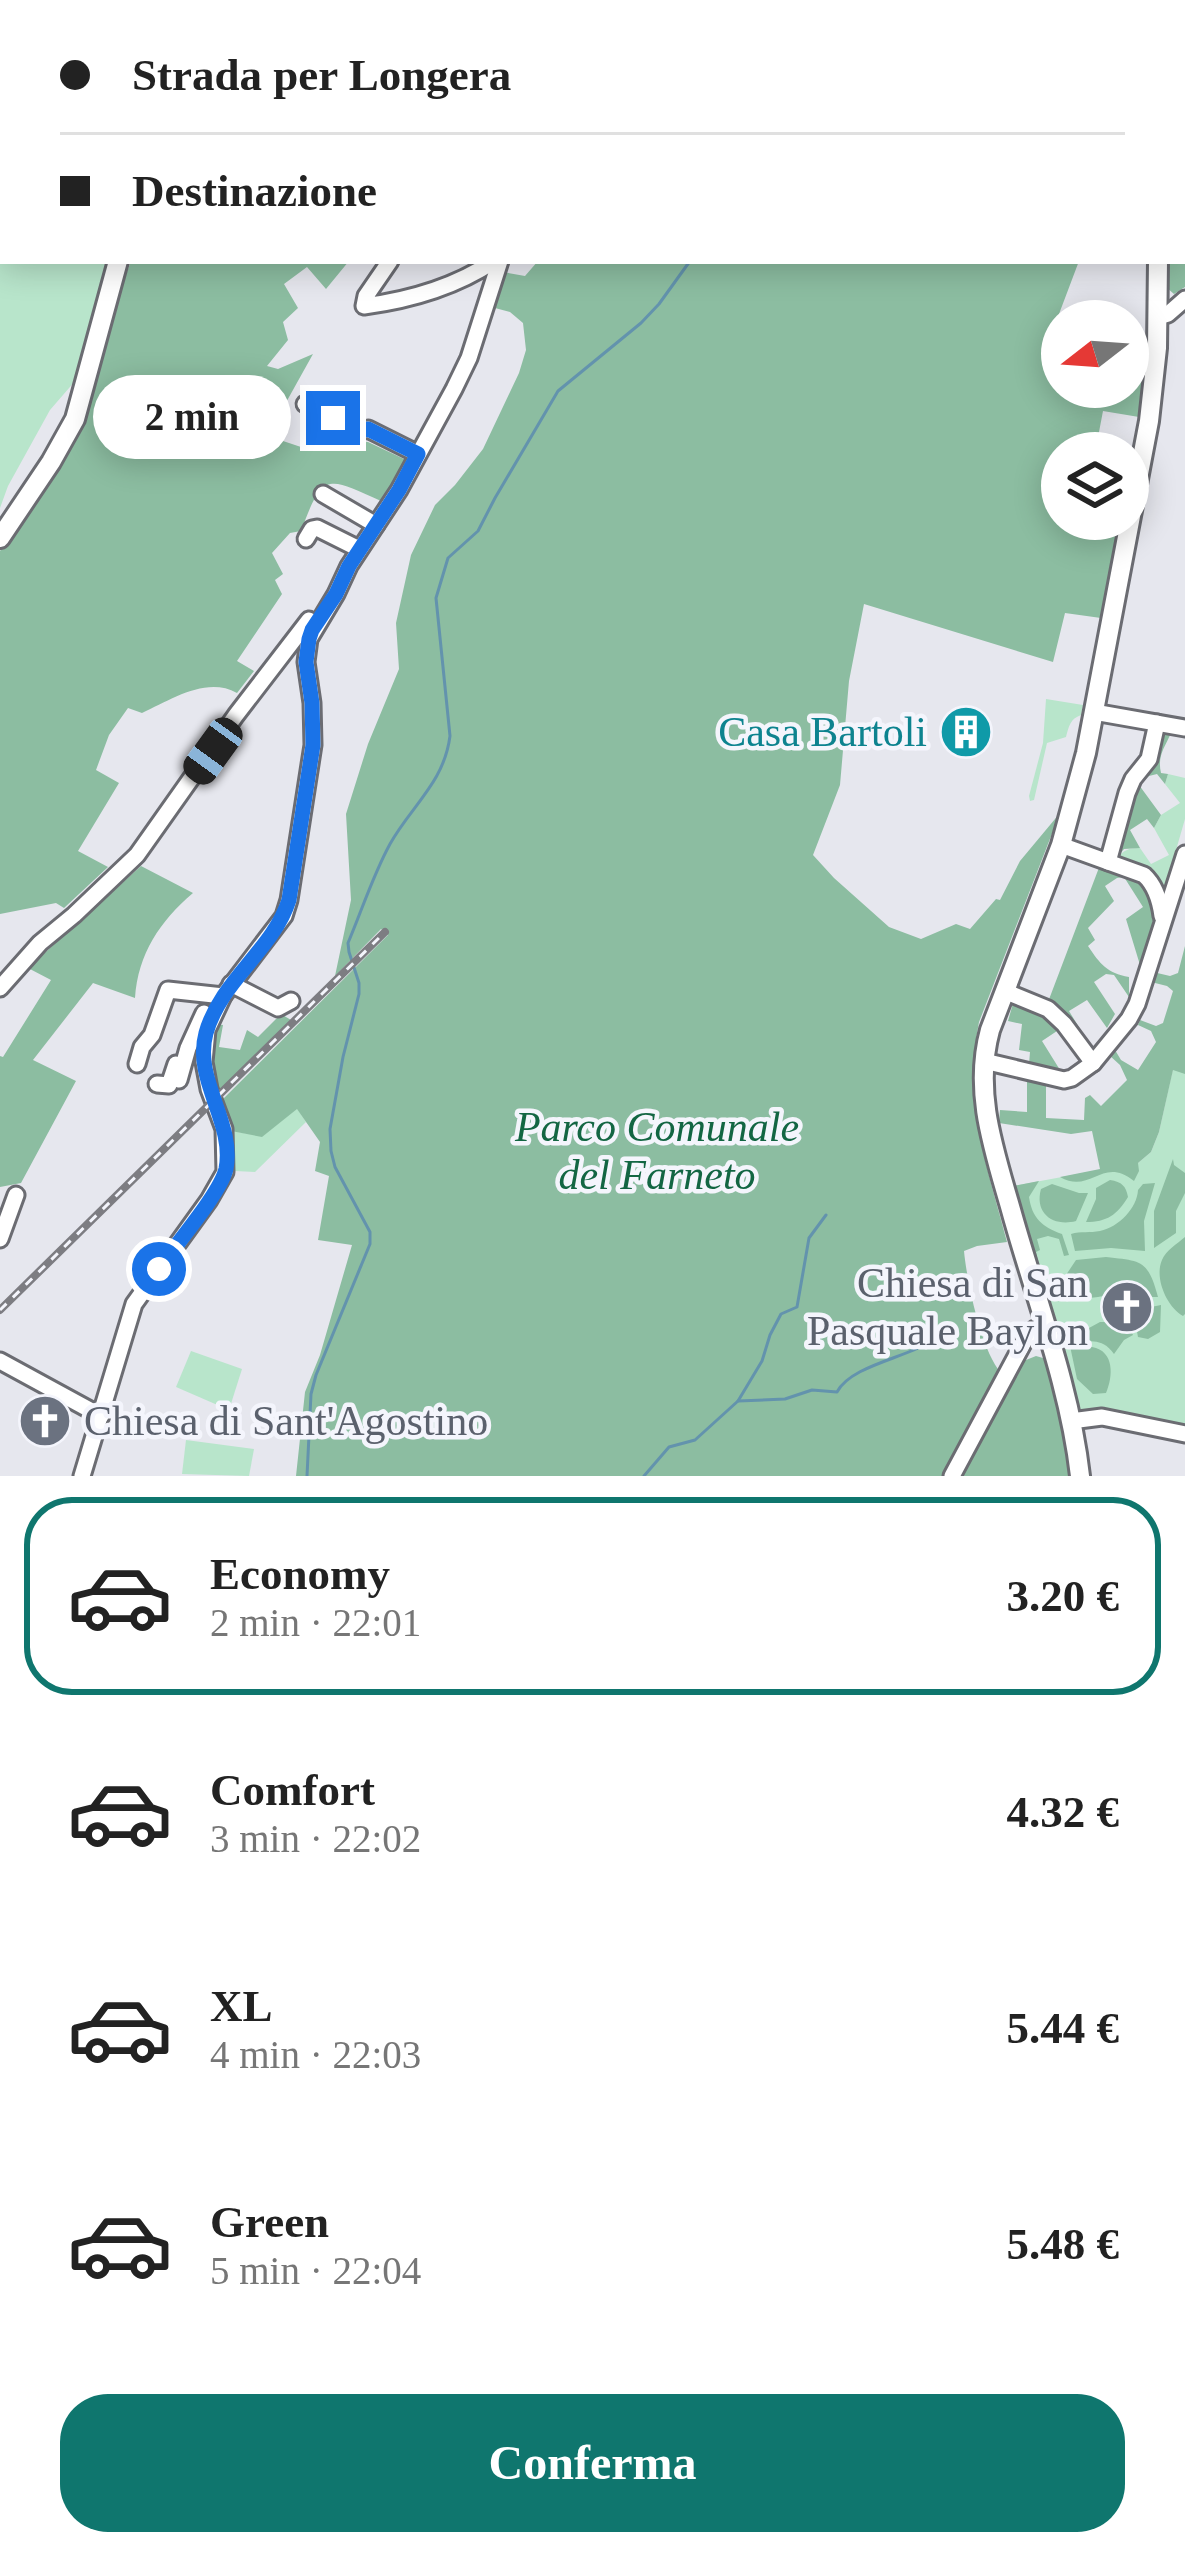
<!DOCTYPE html>
<html lang="it">
<head>
<meta charset="utf-8">
<style>
  body { margin:0; font-family:"Times New Roman",serif; background:#f2f2f2; color:#222; height:100vh; display:flex; flex-direction:column; font-size:45px; white-space:nowrap }
  * { box-sizing:border-box; margin:0 }
  p { font-size:39px; color:#767676 }
  .icon { flex:none; width:66px; height:66px; fill:none; stroke:currentColor; stroke-width:2; stroke-linecap:round; stroke-linejoin:round }
  .map { position:relative; height:1476px; overflow:hidden }
  .details { display:flex; flex-direction:column; background:#fff; flex:1 }
  .details>* { flex:none }
  .top-card { position:absolute; left:0px; top:0px; width:1185px; height:264px; box-shadow:0 6px 30px #0003; display:grid; align-content:center; height:264px; padding:0 60px; background:#fff }
  .needle { width:78px; rotate:253deg }
  .fabs { position:absolute; left:1041px; top:300px; display:grid; gap:24px }
  .fabs a { display:grid; place-items:center; width:108px; height:108px; border-radius:50%; background:#fff; box-shadow:0 6px 30px #0003; font-size:60px }
  .end { position:absolute; width:54px; height:54px; margin:-27px; border:15px solid #1a73e8; background:#fff; box-shadow:0 0 0 6px #fff }
  .from { border-radius:50% }
  .bubble { position:absolute; height:84px; border-radius:42px; background:#fff; box-shadow:0 6px 30px #0003; font-size:39px; font-weight:700; line-height:84px; text-align:center }
  .car { position:absolute; width:36px; height:72px; margin:-36px -18px; border-radius:15px; box-shadow:0 0 9px 3px #0007; background:linear-gradient(#222 24%,#8ab4d8 0 40%,#222 0 76%,#8ab4d8 0 86%,#222 0) }
  .top-card b { display:flex; align-items:center; gap:42px; height:114px; font-size:45px }
  .top-card b+b { border-top:3px solid #e0e0e0 }
  .top-card i { width:30px; height:30px; background:#222 }
  ul { padding:21px 0 0; list-style:none }
  li { display:flex; align-items:center; gap:36px; height:198px; margin:0 24px 18px; padding:0 36px; border:6px solid transparent; border-radius:48px }
  li div { flex:1 }
  li b { display:block; font-size:45px }
  li em { font-style:normal; font-weight:700 }
  li.current { border-color:#0f766e }
  li>.icon { width:108px; height:108px; stroke-width:1.5 }
  .button { display:flex; gap:24px; margin-top:auto; padding:24px 60px }
  .button a { flex:1; height:138px; border-radius:48px; background:#0f766e; color:#fff; font-size:48px; font-weight:700; line-height:138px; text-align:center }
  .map>svg:first-child { display:block }
  .green { fill:#b8e5cb }
  .forest { fill:#8cbda1 }
  .lines { fill:none; stroke-linecap:round; stroke-linejoin:round }
  .stream { stroke:#6393ad; stroke-width:3 }
  .minor-casing { stroke:#6b6c72; stroke-width:21 }
  .major-casing { stroke:#6b6c72; stroke-width:24 }
  .minor { stroke:#fff; stroke-width:15 }
  .major { stroke:#fff; stroke-width:18 }
  .rail-casing { stroke:#7d7d82; stroke-width:8 }
  .rail { stroke:#f4f5fc; stroke-width:3; stroke-dasharray:9; stroke-linecap:butt }
  .route { stroke:#1a73e8; stroke-width:15 }
  .labels { text-anchor:middle; dominant-baseline:central; stroke-width:9; stroke-linejoin:round; paint-order:stroke }
  .culture-label { font-size:42px; fill:#0d838f; stroke:#f4f5fc; text-anchor:end }
  .park-label { font-size:42px; font-style:italic; fill:#136643; stroke:#f4f5fc }
  .worship-label { font-size:42px; fill:#5b616d; stroke:#f4f5fc; text-anchor:end }
</style>
</head>
<body>
<div class="map">
<svg width="1185" height="1476" viewBox="0 0 1185 1476">
  <rect width="100%" height="100%" fill="#e6e7ee"/>
  <!-- green -->
  <g class="green">
    <polygon points="0,0 360,0 357,3 3,3 3,261 106,261 76,380 50,410 8,486 0,508"/>
    <path d="M 1046,699 L 1083,705 L 1081,715 C 1070,719 1069,726 1066,737 L 1047,743 L 1034,800 L 1030,801 L 1029,796 L 1043,743 Z"/>
    <path d="M 1168,774 L 1185,778 L 1185,819 L 1163,895 L 1144,867 L 1116,859 C 1124,850 1128,848 1140,848 L 1151,864 L 1169,855 L 1154,828 L 1161,815 L 1180,803 L 1165,784 Z"/>
    <path d="M 1185,1015 L 1185,1428 C 1155,1417 1107,1407 1075,1410 L 1013,1186 L 1138,1163 L 1151,1152 L 1159,1132 Z"/>
    <polygon points="297,1108 306,1122 255,1172 235,1171 231,1131 262,1136"/>
    <polygon points="191,1351 242,1369 229,1410 176,1387"/>
    <polygon points="186,1440 254,1449 249,1476 182,1474"/>
  </g>
  <!-- forest -->
  <g class="forest">
    <polygon points="387,0 617,0 615,3 384,3"/>
    <polygon points="793,0 1155,0 1154,3 790,3"/>
    <polygon points="1182,208 1185,209 1185,287 1174,294 1166,287 1165,261 1182,261"/>
    <path d="M 131,261 L 349,261 L 326,289 L 307,267 L 284,284 L 298,308 L 283,322 L 288,340 L 267,366 L 278,369 L 313,354 L 274,424 L 274,438 L 301,447 L 314,428 L 344,439 L 368,442 L 406,460 L 381,501 C 326,476 323,472 301,531 L 290,533 L 272,553 L 283,574 L 275,580 L 282,594 L 237,661 L 254,671 L 237,693 C 206,676 171,700 142,713 L 128,708 L 109,735 L 96,770 L 119,783 L 78,851 L 108,867 L 64,908 L 56,903 L 0,914 L 0,551 L 63,460 L 84,422 L 105,331 Z"/>
    <path d="M 538,261 L 1079,261 L 1059,314 L 1077,321 L 1062,321 L 1062,387 L 1128,387 L 1128,360 L 1137,337 L 1146,340 L 1139,417 L 1103,411 L 1095,453 L 1062,453 L 1062,519 L 1120,519 L 1101,618 L 1065,613 L 1053,662 L 864,604 L 849,681 L 840,785 L 813,855 L 834,878 L 889,927 L 921,939 L 956,924 L 970,929 L 996,899 L 1000,900 L 1020,861 L 1060,813 L 979,1022 C 963,1103 987,1165 1007,1242 L 977,1246 L 964,1251 C 967,1282 981,1350 1001,1373 L 943,1476 L 296,1476 L 305,1392 L 320,1355 L 352,1245 L 318,1240 L 329,1176 L 315,1171 L 320,1142 L 297,1109 L 262,1137 L 231,1131 L 220,1102 L 388,935 L 381,929 L 335,976 L 351,900 L 346,814 L 368,744 L 399,669 L 396,623 L 411,555 L 435,505 L 455,485 L 483,449 L 519,373 L 526,350 L 523,323 L 510,312 L 495,308 L 503,272 L 525,276 Z"/>
    <path d="M 1162,732 L 1171,733 C 1165,747 1157,756 1161,773 L 1168,774 L 1165,784 L 1157,774 L 1149,776 L 1139,785 L 1161,815 L 1154,828 L 1147,819 L 1130,830 L 1140,848 L 1124,849 L 1116,859 L 1136,787 L 1155,764 Z"/>
    <path d="M 1100,865 C 1111,869 1125,872 1136,878 C 1169,894 1148,940 1140,965 L 1126,919 L 1143,907 L 1124,877 L 1117,878 L 1105,886 L 1114,901 L 1088,928 L 1095,940 L 1088,946 C 1100,964 1107,973 1129,977 L 1129,997 L 1114,975 L 1106,974 L 1094,982 L 1115,1014 L 1107,1028 L 1087,1000 L 1069,1011 L 1091,1047 L 1048,1002 Z"/>
    <path d="M 141,866 L 193,893 C 160,921 138,954 135,998 L 93,983 L 33,1060 L 76,1081 L 21,1183 L 0,1187 L 0,1056 L 3,1057 L 51,980 L 28,968 Z"/>
    <path d="M 1185,946 L 1185,1074 L 1173,1070 L 1159,1132 L 1151,1152 L 1138,1163 L 1139,1171 L 1134,1181 C 1102,1155 1091,1195 1060,1177 L 1100,1169 L 1092,1131 L 1071,1134 L 999,1123 L 1000,1110 L 1027,1112 L 1027,1077 L 1046,1082 L 1046,1118 L 1084,1120 L 1085,1098 L 1090,1095 L 1101,1106 L 1127,1080 L 1120,1065 L 1109,1055 L 1115,1050 L 1121,1060 L 1138,1070 L 1156,1042 L 1151,1031 L 1138,1025 L 1140,1020 L 1156,1026 L 1163,1023 L 1173,991 L 1167,986 L 1151,982 L 1153,972 L 1170,976 L 1178,973 Z"/>
    <polygon points="1014,1000 1042,1012 1060,1029 1042,1041 1060,1070 1053,1071 1029,1064 1030,1052 1019,1050 1022,1024 1008,1021"/>
    <polygon points="281,1014 291,1020 217,1093 210,1061 213,1024 223,1025 219,1047 240,1050 247,1030 258,1037"/>
    <polygon points="1173,1159 1174,1165 1185,1173 1185,1193 1176,1211 1176,1233 1154,1248 1154,1211"/>
    <path d="M 1110,1180 C 1122,1182 1126,1186 1128,1197 C 1117,1215 1107,1222 1086,1222 L 1096,1199 L 1096,1188 Z"/>
    <path d="M 1039,1181 L 1029,1197 C 1032,1218 1042,1227 1062,1234 L 1069,1255 L 1064,1256 L 1059,1239 L 1048,1236 L 1037,1239 L 1040,1250 L 1036,1252 L 1038,1261 L 1034,1262 L 1013,1186 Z"/>
    <path d="M 1155,1183 L 1144,1221 L 1145,1251 L 1111,1248 L 1075,1251 L 1071,1234 C 1081,1231 1090,1233 1100,1231 C 1119,1227 1137,1208 1138,1190 L 1143,1184 Z"/>
    <path d="M 1052,1184 L 1079,1193 L 1088,1193 L 1076,1221 C 1054,1227 1034,1214 1041,1189 Z"/>
    <path d="M 1185,1237 L 1185,1314 L 1183,1316 C 1167,1307 1154,1278 1162,1260 C 1166,1250 1177,1244 1185,1237 Z"/>
    <path d="M 1106,1257 C 1142,1261 1148,1260 1158,1297 L 1152,1297 C 1130,1273 1121,1294 1098,1297 C 1086,1299 1080,1296 1069,1301 L 1056,1290 L 1076,1260 Z"/>
    <polygon points="1161,1305 1160,1332 1148,1339 1138,1337 1135,1321 1148,1314 1151,1307"/>
    <path d="M 1100,1322 L 1128,1322 L 1133,1335 L 1124,1340 L 1114,1354 C 1101,1335 1088,1345 1070,1338 L 1072,1325 L 1089,1328 Z"/>
    <path d="M 1070,1346 C 1077,1347 1085,1346 1092,1347 C 1115,1351 1113,1377 1106,1393 L 1093,1394 L 1077,1379 Z"/>
    <polygon points="1036,1356 1043,1358 1047,1364 1062,1414 1072,1476 959,1476 1021,1362"/>
  </g>
  <g class="lines">
    <!-- stream -->
    <g class="stream">
      <polyline points="896,3 898,0"/>
      <polyline points="738,1401 762,1361 770,1335 781,1314 797,1307 809,1238 826,1215"/>
      <path d="M 307,1476 L 311,1394 L 316,1375 L 370,1244 L 370,1232 L 335,1167 L 331,1151 L 330,1129 L 343,1057 L 359,994 L 359,983 L 349,952 L 348,943 C 362,910 373,875 390,844 C 411,806 444,783 450,736 L 436,598 L 448,558 L 478,531 L 495,498 L 558,391 L 641,323 L 659,304 L 690,261"/>
      <path d="M 644,1476 L 669,1447 L 695,1440 L 738,1401 L 785,1399 L 812,1390 L 837,1392 C 849,1369 893,1360 918,1348"/>
    </g>
    <!-- minor casing -->
    <g class="minor-casing">
      <g id="minor">
        <polyline points="628,3 631,0"/>
        <path d="M 390,261 L 366,296 L 364,306 C 410,300 455,287 494,261"/>
        <polyline points="1158,317 1168,314 1185,299"/>
        <polyline points="305,404 361,431 368,429 418,454"/>
        <polyline points="323,494 376,525"/>
        <polyline points="306,539 312,529 317,528 359,549"/>
        <polyline points="1094,712 1185,728"/>
        <path d="M 1061,845 L 1144,875 C 1156,886 1160,901 1162,916"/>
        <polyline points="1108,862 1127,793 1133,779 1149,759 1157,723"/>
        <polyline points="231,984 278,1008 291,1001"/>
        <polyline points="0,988 40,943 74,915 137,855 236,715 309,620"/>
        <polyline points="1004,991 1048,1009 1064,1024 1093,1063"/>
        <polyline points="984,1061 1064,1080 1072,1078 1093,1063 1129,1019 1137,1004 1185,854"/>
        <polyline points="137,1064 142,1047 152,1035 168,990 223,996"/>
        <polyline points="179,1080 188,1048 204,1013"/>
        <polyline points="157,1084 169,1085 176,1064"/>
        <polyline points="0,1239 16,1195"/>
        <polyline points="0,1361 101,1416"/>
        <polyline points="1071,1421 1102,1417 1185,1434"/>
        <polyline points="82,1476 134,1304 209,1200 225,1172 224,1129 209,1089 204,1062 207,1030 223,996 284,916 289,900 313,745 312,703 306,662 309,639 336,594 349,566 399,490 454,389 469,358 500,261"/>
        <polyline points="952,1476 1026,1338 1035,1329 1044,1326"/>
      </g>
    </g>
    <!-- major casing -->
    <g class="major-casing">
      <g id="major">
        <polyline points="372,3 374,0"/>
        <polyline points="1182,43 1185,30"/>
        <polyline points="0,538 51,462 75,419 118,261"/>
        <path d="M 1080,1476 C 1070,1386 1035,1297 1011,1210 C 994,1150 973,1092 990,1030 L 1061,845 L 1086,753 L 1149,421 L 1157,348 L 1158,261"/>
      </g>
    </g>
    <!-- minor -->
    <use href="#minor" class="minor"/>
    <!-- major -->
    <use href="#major" class="major"/>
    <!-- rail casing -->
    <g class="rail-casing">
      <polyline id="rail" points="0,1310 385,932"/>
    </g>
    <!-- rail -->
    <use href="#rail" class="rail"/>
  </g>
  <g class="lines">
    <!-- route -->
    <path class="route" d="M 159,1269 C 175,1245 220,1194 226,1169 C 235,1122 193,1080 206,1033 C 221,980 273,950 289,900 L 313,745 L 312,703 L 306,662 L 309,639 L 312,630 L 336,594 L 349,566 L 399,490 L 418,454 L 368,429 L 361,431 L 333,418"/>
  </g>
  <!-- icons -->
  <defs>
    <g id="building-disc" transform="scale(2.7)"><circle r="9.5" fill="#0f9aa8" stroke="#f4f5fc"/><path d="M-4-6H4V6H1V3H-1V6H-4ZM-2.5-4.3h1.7v1.8h-1.7ZM.8-4.3h1.7v1.8H.8ZM-2.5-1h1.7V.8h-1.7ZM.8-1h1.7V.8H.8Z" fill="#fff"/></g>
    <g id="church-disc" transform="scale(2.7)"><circle r="9.5" fill="#6b7280" stroke="#f4f5fc"/><path d="M-1.2-6h2.4v3.5h3.3v2.4h-3.3V6h-2.4V-.1h-3.3v-2.4h3.3Z" fill="#fff"/></g>
  </defs>
  <g fill-rule="evenodd">
    <use href="#building-disc" x="966" y="732"/>
    <use href="#church-disc" x="1127" y="1307"/>
    <use href="#church-disc" x="45" y="1421"/>
  </g>
  <g class="labels">
    <!-- culture labels -->
    <g class="culture-label">
      <text x="927" y="732">Casa Bartoli</text>
    </g>
    <!-- park labels -->
    <g class="park-label">
      <text x="657" y="1127">Parco Comunale<tspan x="657" dy="48">del Farneto</tspan></text>
    </g>
    <!-- worship labels -->
    <g class="worship-label">
      <text x="1088" y="1283">Chiesa di San<tspan x="1088" dy="48">Pasquale Baylon</tspan></text>
      <text x="84" y="1421" text-anchor="start">Chiesa di Sant'Agostino</text>
    </g>
  </g>
</svg>
<div class="fabs">
<a><svg class="needle" viewBox="-14 -14 28 28"><path d="M0-13l5 13h-10z" fill="#e53935"/><path d="M0 13l5-13h-10z" fill="#767676"/></svg></a>
<a><svg class="icon" aria-label="layers" viewBox="0 0 24 24"><path d="M12 4l9 5-9 5-9-5zM3 14l9 5 9-5"/></svg></a>
</div>
<i class="end from" style="left:159px;top:1269px"></i>
<i class="end" style="left:333px;top:418px"></i>
<div class="bubble" style="left:93px;top:375px;width:198px">2 min</div>
<i class="car" style="left:213px;top:751px;rotate:216deg"></i>
<div class="top-card">
<b><i class="from"></i>Strada per Longera</b>
<b><i></i>Destinazione</b>
</div>
</div>
<section class="details">
<ul>
<li class="current"><svg class="icon" aria-label="car" viewBox="0 0 24 24"><path d="M5 17H2v-5l4-1 3-4h7l3 4 3 1v5h-3M9 17h6M6 11h13"/><circle cx="7" cy="17" r="2"/><circle cx="17" cy="17" r="2"/></svg><div><b>Economy</b><p>2 min · 22:01</p></div><em>3.20 €</em></li>
<li><svg class="icon" aria-label="car" viewBox="0 0 24 24"><path d="M5 17H2v-5l4-1 3-4h7l3 4 3 1v5h-3M9 17h6M6 11h13"/><circle cx="7" cy="17" r="2"/><circle cx="17" cy="17" r="2"/></svg><div><b>Comfort</b><p>3 min · 22:02</p></div><em>4.32 €</em></li>
<li><svg class="icon" aria-label="car" viewBox="0 0 24 24"><path d="M5 17H2v-5l4-1 3-4h7l3 4 3 1v5h-3M9 17h6M6 11h13"/><circle cx="7" cy="17" r="2"/><circle cx="17" cy="17" r="2"/></svg><div><b>XL</b><p>4 min · 22:03</p></div><em>5.44 €</em></li>
<li><svg class="icon" aria-label="car" viewBox="0 0 24 24"><path d="M5 17H2v-5l4-1 3-4h7l3 4 3 1v5h-3M9 17h6M6 11h13"/><circle cx="7" cy="17" r="2"/><circle cx="17" cy="17" r="2"/></svg><div><b>Green</b><p>5 min · 22:04</p></div><em>5.48 €</em></li>
</ul>
<div class="button"><a>Conferma</a></div>
</section>
</body>
</html>
